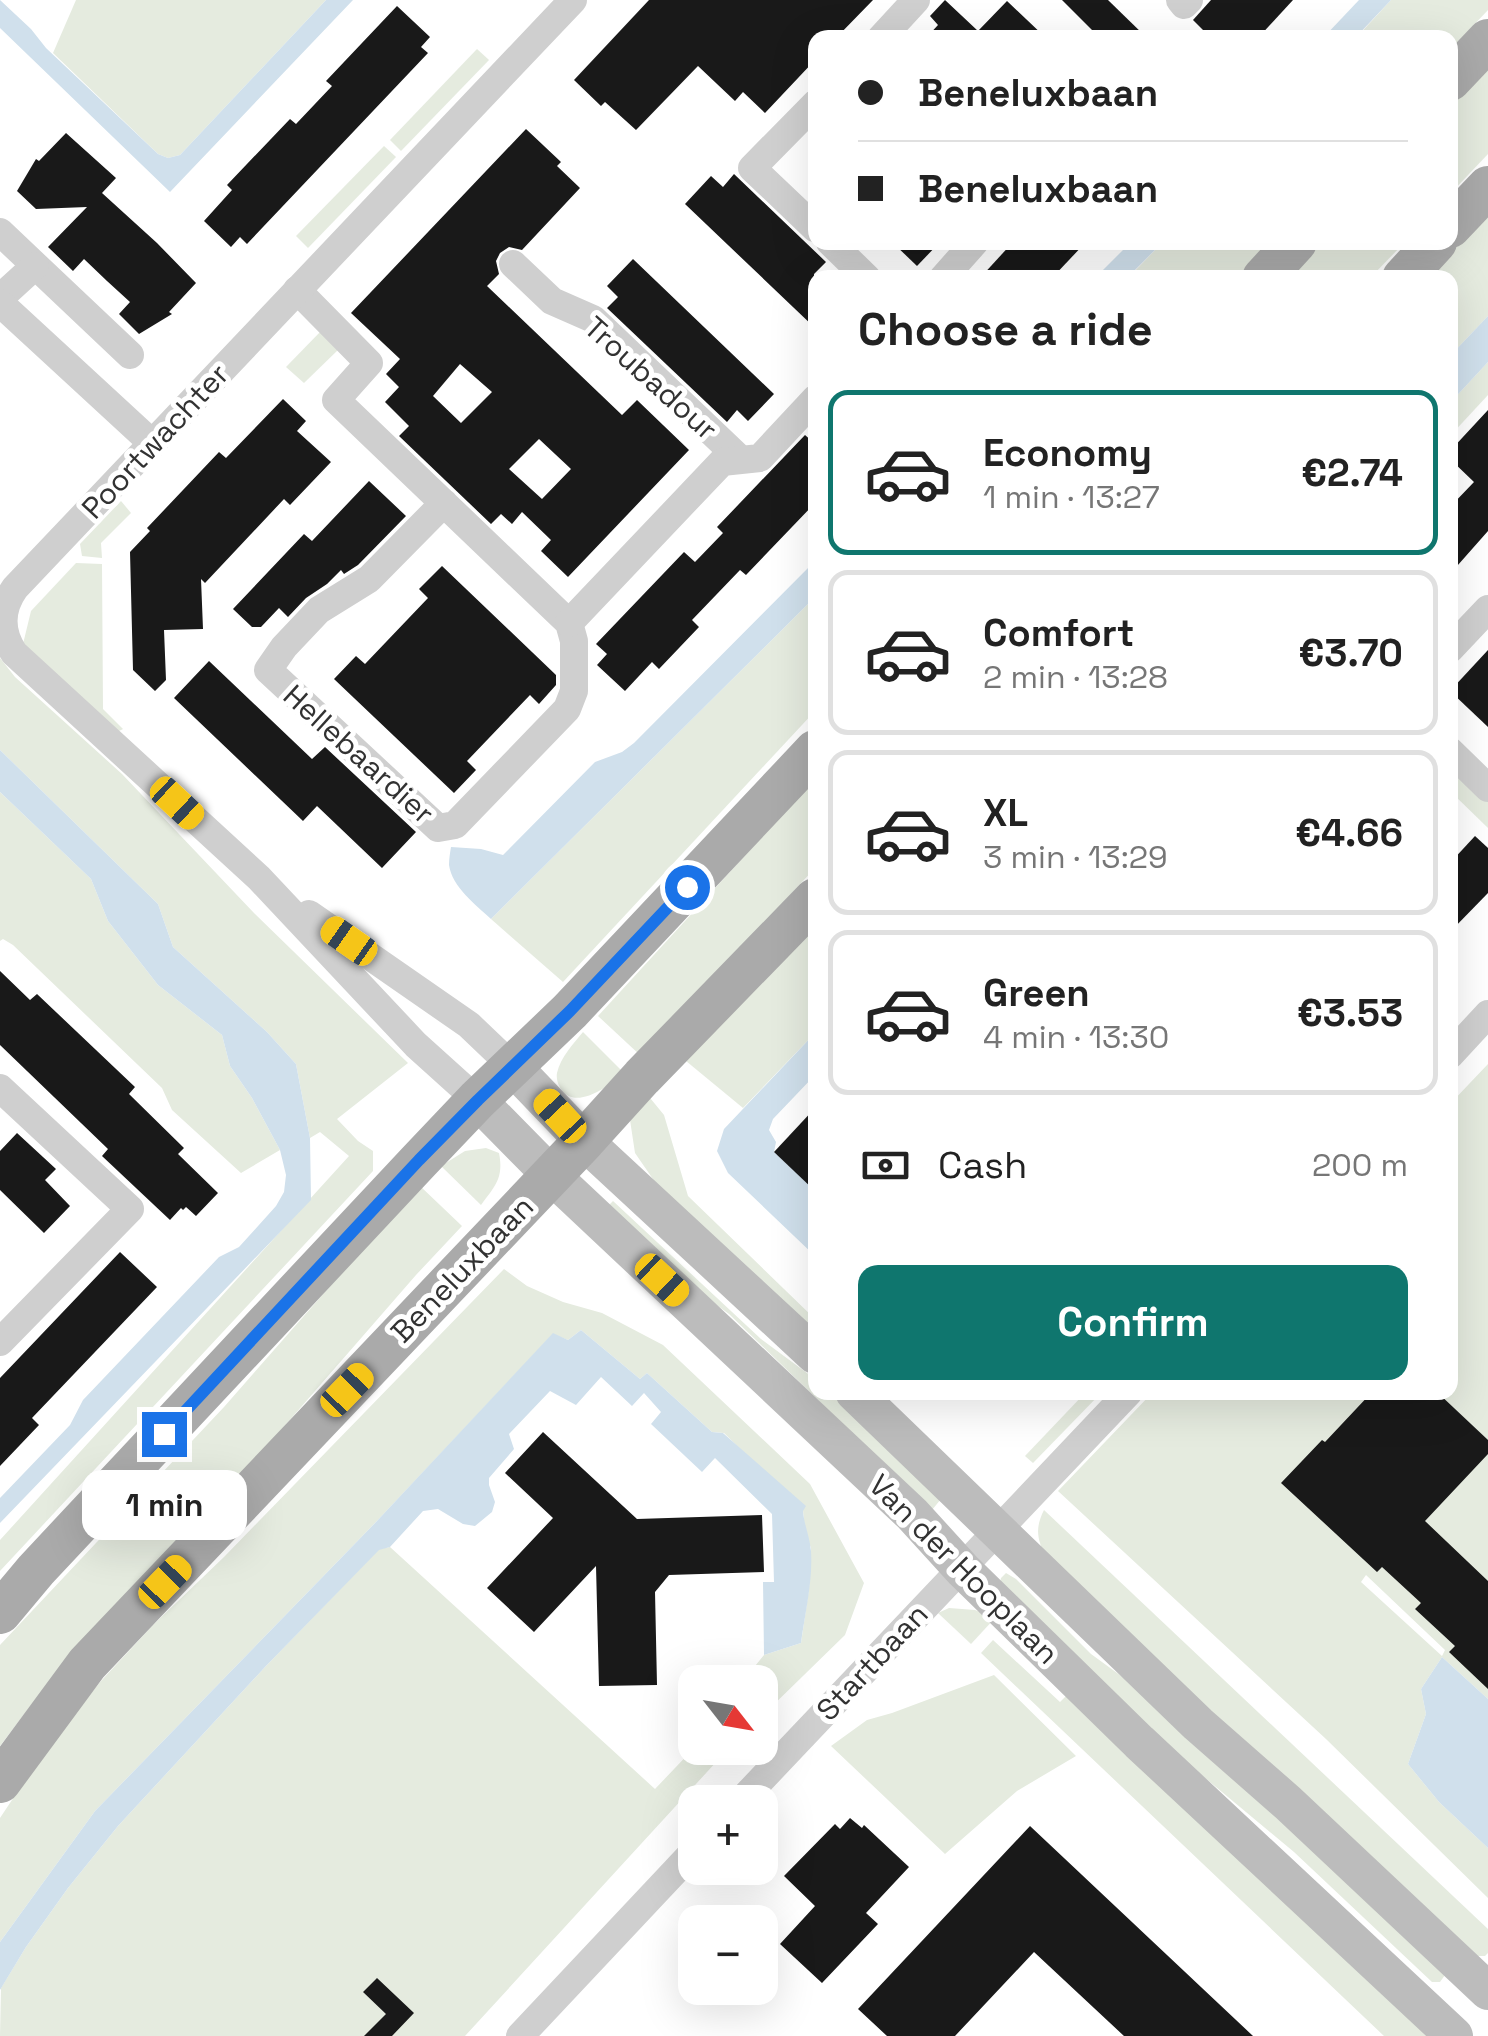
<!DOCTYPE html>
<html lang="en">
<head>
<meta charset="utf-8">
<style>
  body { margin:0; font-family:"Space Grotesk",sans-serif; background:#f2f2f2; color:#222; height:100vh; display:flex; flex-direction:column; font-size:38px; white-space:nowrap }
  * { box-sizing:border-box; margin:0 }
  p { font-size:32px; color:#767676 }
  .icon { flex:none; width:55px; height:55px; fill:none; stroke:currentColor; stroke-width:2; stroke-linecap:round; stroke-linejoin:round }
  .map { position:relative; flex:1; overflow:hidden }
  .side { position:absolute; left:808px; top:270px; width:650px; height:1130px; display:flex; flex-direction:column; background:#fff; border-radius:20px; box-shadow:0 10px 40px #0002 }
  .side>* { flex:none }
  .guide { position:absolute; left:808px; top:30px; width:650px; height:220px; border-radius:20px; box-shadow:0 10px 40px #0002; display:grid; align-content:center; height:220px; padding:0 50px; background:#fff }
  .needle { width:65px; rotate:121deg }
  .buttons { position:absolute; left:678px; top:1665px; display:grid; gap:20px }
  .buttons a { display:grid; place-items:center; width:100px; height:100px; border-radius:20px; background:#fff; box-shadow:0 10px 40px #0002; font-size:50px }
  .end { position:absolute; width:45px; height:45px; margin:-22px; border:12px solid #1a73e8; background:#fff; box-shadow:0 0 0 5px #fff }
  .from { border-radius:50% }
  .bubble { position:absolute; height:70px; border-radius:20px; background:#fff; box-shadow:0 10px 40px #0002; font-size:32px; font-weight:700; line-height:70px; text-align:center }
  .car { position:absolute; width:30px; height:60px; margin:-30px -15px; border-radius:12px; box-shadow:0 0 8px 2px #0007; background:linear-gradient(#f5c518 24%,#345 0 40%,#f5c518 0 76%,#345 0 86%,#f5c518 0) }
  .guide b { display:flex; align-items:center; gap:35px; height:95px; font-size:38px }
  .guide b+b { border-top:2px solid #e0e0e0 }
  .guide i { width:25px; height:25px; background:#222 }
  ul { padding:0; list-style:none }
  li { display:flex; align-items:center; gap:30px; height:165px; margin:0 20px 15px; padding:0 30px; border:5px solid #e0e0e0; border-radius:20px }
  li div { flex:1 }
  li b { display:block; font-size:38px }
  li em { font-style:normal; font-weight:700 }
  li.selected { border-color:#0f766e }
  li>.icon { width:90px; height:90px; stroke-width:1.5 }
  h2 { padding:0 50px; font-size:45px; line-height:120px }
  .pay { display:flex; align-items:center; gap:25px; height:110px; padding:0 50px; font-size:38px }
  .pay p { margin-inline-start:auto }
  .button { display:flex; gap:20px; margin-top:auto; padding:20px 50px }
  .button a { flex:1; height:115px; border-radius:20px; background:#0f766e; color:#fff; font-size:40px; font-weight:700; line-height:115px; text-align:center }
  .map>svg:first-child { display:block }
  .green { fill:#e5ebdf; fill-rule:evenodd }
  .water { fill:#d0e0ec }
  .building { fill:#191919; fill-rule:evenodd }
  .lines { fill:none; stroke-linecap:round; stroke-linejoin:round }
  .street { stroke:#cfcfcf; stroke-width:28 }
  .secondary { stroke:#bcbcbc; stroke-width:38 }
  .primary { stroke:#aaa; stroke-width:42 }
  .route { stroke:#1a73e8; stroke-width:12 }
  .labels { text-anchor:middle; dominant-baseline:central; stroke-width:10; stroke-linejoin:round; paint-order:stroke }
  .street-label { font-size:30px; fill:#323232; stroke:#fff }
</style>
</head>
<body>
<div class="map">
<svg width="1488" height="2036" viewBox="0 0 1488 2036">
  <rect width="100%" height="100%" fill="#fff"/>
  <!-- green -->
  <g class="green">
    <polygon points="76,0 326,0 180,155 168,158 158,154 53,53"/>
    <polygon points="1391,0 1488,0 1488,10 1450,50 1450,38 1356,38"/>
    <polygon points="477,49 489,60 401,151 390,140"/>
    <polygon points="1488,58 1488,154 1450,194 1450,98"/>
    <polygon points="384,146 396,157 308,248 296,236"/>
    <polygon points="1488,204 1488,316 1450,356 1450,278 1419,278"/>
    <polygon points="1162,243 1269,243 1237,277 1128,278"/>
    <polygon points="1311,243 1404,243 1371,277 1279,278"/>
    <polygon points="322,330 340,348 304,383 286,367"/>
    <polygon points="1488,362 1488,395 1450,436 1450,403"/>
    <polygon points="121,501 131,513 101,543 102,558 82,556 80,544"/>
    <polygon points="76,563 102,564 103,709 123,729 117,732 23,644 31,611"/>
    <polygon points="815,597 815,711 563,982 491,919"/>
    <polygon points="0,658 15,677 122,774 254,913 408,1063 337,1119 358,1141 373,1151 373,1171 0,1571 0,1540 349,1156 320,1132 310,1138 296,1064 267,1032 173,947 158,904 0,750"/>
    <polygon points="1450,739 1488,776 1488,828 1450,791"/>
    <polygon points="815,779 815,868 641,1056 598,1016"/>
    <polygon points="0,792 91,879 108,921 158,985 222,1035 230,1066 252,1098 280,1150 241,1173 172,1110 162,1088 13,945 3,939 0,941"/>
    <polygon points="815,923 815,1033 743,1108 686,1061"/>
    <path d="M 583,1032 L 625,1074 C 610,1084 576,1112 561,1089 C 558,1085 556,1078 557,1073 C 560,1058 574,1043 583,1032 Z"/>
    <path d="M 1488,1064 L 1488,1699 L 1442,1657 L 1421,1689 L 1426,1714 L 1408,1764 L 1439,1802 L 1488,1848 L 1488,1898 L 1326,1739 L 1058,1491 L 1152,1393 L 1450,1392 L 1450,1104 ZM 1366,1575 L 1445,1650 L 1442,1656 L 1361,1582 Z"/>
    <polygon points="646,1093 664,1115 688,1196 815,1319 815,1334 655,1182 635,1153 630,1120"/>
    <path d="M 486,1148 L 499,1153 C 504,1178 495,1186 481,1205 L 441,1166 L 465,1151 Z"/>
    <polygon points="419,1185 462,1226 416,1275 268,1445 31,1705 0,1746 0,1645 224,1407"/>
    <polygon points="613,1201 761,1339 815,1379 815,1392 833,1393 941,1499 932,1510 729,1314 670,1271 603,1211"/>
    <polygon points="504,1269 527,1286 563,1302 602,1313 663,1345 810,1484 864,1583 845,1635 760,1718 760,1682 742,1682 764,1655 801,1643 809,1589 811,1548 805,1532 803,1510 724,1433 712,1432 647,1373 640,1379 581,1330 568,1340 553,1334 375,1523 95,1811 0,1942 0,1818 48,1746 101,1681 154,1624 224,1557"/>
    <polygon points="1085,1393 1101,1393 1033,1463 1025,1456"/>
    <path d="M 1044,1510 L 1488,1929 L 1488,1953 L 1485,1956 L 1470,1956 L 1045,1556 C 1037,1538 1035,1528 1044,1510 Z"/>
    <polygon points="390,1547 655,1789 695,1747 729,1748 465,2036 0,2036 1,1988 26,1947 68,1888 118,1826 266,1666 379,1549"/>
    <polygon points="1006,1573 1016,1579 1091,1654 1183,1721 1445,1975 1440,1982 1432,1982 1294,1852 1162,1742 999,1587 1001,1578"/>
    <polygon points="949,1608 975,1610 995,1618 971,1644 938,1613"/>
    <polygon points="993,1640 1060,1702 1067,1695 1438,2036 1384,2036 981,1653"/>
    <polygon points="994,1675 1076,1756 1017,1791 945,1854 831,1746 867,1720 892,1713"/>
  </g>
  <!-- water -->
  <g class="water">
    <polygon points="0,0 31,29 46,48 158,154 168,158 180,155 326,0 353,0 170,192 0,28"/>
    <polygon points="1359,0 1391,0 1356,37 1324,37"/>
    <polygon points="1131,242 1162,243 1128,277 1096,277"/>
    <polygon points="1488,316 1488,362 1450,403 1450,356"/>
    <path d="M 815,561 L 815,597 L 491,919 C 476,905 452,887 449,865 C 449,859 450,853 451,847 L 481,849 L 503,855 L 595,762 L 622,752 L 634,743 Z"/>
    <polygon points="0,750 158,904 173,947 267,1032 296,1064 310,1138 311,1200 0,1523 0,1498 70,1425 83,1400 219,1257 239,1247 276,1206 284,1192 286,1175 280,1150 252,1098 230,1066 222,1035 158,985 108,921 91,879 0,792"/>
    <polygon points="815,1033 815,1075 773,1119 769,1130 776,1142 774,1152 815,1190 815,1256 728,1173 717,1151 724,1129"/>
    <path d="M 581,1330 L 640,1379 L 647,1373 L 712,1432 L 723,1433 L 806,1506 L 803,1511 C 804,1524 810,1538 811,1551 C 813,1581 805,1613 801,1643 L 764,1655 L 763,1582 L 774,1582 L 772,1514 L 715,1458 L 702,1472 L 651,1424 L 661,1412 L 644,1393 L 632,1406 L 601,1377 L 576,1405 L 550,1391 L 509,1434 L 514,1449 L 489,1478 L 489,1485 L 495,1502 L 492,1512 L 475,1526 L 463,1524 L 438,1509 L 423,1511 L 390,1547 L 379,1550 L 266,1666 L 118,1826 L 68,1888 L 26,1947 L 0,1990 L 0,1942 L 95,1811 L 375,1523 L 553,1333 L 568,1340 Z"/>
    <polygon points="1442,1657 1488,1699 1488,1848 1439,1802 1408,1764 1426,1714 1421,1689"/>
  </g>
  <!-- building -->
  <g class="building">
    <polygon points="649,0 873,0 836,38 815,38 815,60 765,113 743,92 735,101 698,66 636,130 605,102 601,106 574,80"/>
    <polygon points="945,0 978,31 1007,1 1046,38 926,38 938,25 930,16"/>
    <polygon points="1062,0 1108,0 1147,38 1100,38"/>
    <polygon points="1211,0 1293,0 1258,38 1211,38 1193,20"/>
    <polygon points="397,6 430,37 421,47 428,53 247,244 240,237 231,247 204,221 232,190 227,185 290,119 296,124 332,86 326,81"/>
    <path d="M 526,129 L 561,162 L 557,166 L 580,188 L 522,250 L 509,247 L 500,253 L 496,261 L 499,274 L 487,286 L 622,415 L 637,400 L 689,450 L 568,577 L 541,551 L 551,540 L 522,512 L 512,524 L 501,514 L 491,524 L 399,436 L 409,426 L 385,402 L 399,387 L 386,374 L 400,359 L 351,313 ZM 460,364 L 492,392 L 461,423 L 433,396 ZM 539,439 L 571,469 L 542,499 L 509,469 Z"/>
    <polygon points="66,133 116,178 102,193 157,243 196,283 169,312 172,314 139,334 119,314 130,302 107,281 84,259 73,271 48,247 87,207 36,209 17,191 36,159 39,161"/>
    <polygon points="734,174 826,262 814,274 815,328 685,204 711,176 723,187"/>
    <polygon points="892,242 940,242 917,266"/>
    <polygon points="1013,242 1086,242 1052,278 980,278"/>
    <polygon points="633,259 774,394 748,421 737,410 727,422 607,308 618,297 607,286"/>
    <polygon points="283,399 306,421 297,431 331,462 290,505 284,499 205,583 201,579 203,629 164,630 166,680 155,691 133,670 130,552 150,531 147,528 219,452 226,458"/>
    <polygon points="1488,410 1488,531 1450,574 1450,507 1474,482 1450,459 1450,451"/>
    <polygon points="805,435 815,444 815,503 746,575 740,570 692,620 699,627 659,669 652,662 625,691 597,665 607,654 596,644 684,552 695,562 723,533 717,527"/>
    <polygon points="369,481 406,516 358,565 344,574 341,570 327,584 306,598 288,617 279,608 261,627 252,627 233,609 304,534 312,541"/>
    <polygon points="442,566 556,675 556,685 539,704 530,695 467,761 476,770 454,793 334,679 356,656 365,664 428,598 419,589"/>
    <polygon points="1488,650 1488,727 1450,691"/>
    <polygon points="209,661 312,759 325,747 416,832 382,868 317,806 303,821 174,698"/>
    <polygon points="1475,836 1488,848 1488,893 1450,932 1450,863"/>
    <polygon points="0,971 30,1000 37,994 135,1087 129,1094 184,1148 178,1154 218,1193 196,1216 186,1207 183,1210 181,1208 170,1220 102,1156 108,1149 0,1045"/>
    <polygon points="815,1108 815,1191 774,1152"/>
    <polygon points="17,1133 56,1169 45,1180 70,1206 44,1233 0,1190 0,1151"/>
    <polygon points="120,1252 157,1287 32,1418 39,1425 0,1466 0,1378"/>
    <polygon points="1372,1392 1437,1392 1488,1440 1488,1454 1425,1521 1488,1581 1488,1689 1449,1652 1455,1646 1415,1609 1421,1603 1382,1567 1377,1572 1281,1483 1322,1440 1325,1442"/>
    <polygon points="543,1432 637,1519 762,1515 764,1572 669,1575 655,1592 657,1685 599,1686 596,1566 534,1632 487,1588 553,1518 505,1473"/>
    <polygon points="850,1818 862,1828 864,1825 909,1867 866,1913 878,1924 822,1983 780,1944 815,1906 784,1876 835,1824 840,1829"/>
    <polygon points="1030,1826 1253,2036 1124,2036 1034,1952 955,2036 887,2036 858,2009"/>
    <polygon points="377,1978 414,2013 392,2036 364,2036 386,2014 363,1992"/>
  </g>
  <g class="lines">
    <!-- street -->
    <g class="street">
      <polyline points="1180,0 1184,5 1189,0"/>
      <polyline points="881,38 916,0"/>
      <polyline points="815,104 752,168 815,228"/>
      <polyline points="0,232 130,355"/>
      <polyline points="830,242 867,278"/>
      <polyline points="513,264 552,301 593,319 740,459"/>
      <polyline points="943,278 975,242"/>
      <polyline points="297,290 369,363 336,400 569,623 574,641 574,691 567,709 455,825 438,828 268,670 284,647 319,610 369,579 444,503"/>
      <polyline points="0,298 35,266"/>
      <polyline points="0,303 153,444"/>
      <polyline points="569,623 722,462 760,458 815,399"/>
      <polyline points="1450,649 1488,609"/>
      <polyline points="1450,751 1488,788"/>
      <polyline points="309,914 469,1025 513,1067"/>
      <polyline points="1450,1055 1488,1014"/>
      <polyline points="0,1088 130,1209 0,1342"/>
      <path d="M 477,1100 L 416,1045 L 259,878 L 14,653 C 0,632 0,609 15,588 L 573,0"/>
      <polyline points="740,1802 1129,1392"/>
      <polyline points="520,2036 695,1850"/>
    </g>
    <!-- secondary -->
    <g class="secondary">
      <polyline points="513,1067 584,1141 815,1355"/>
      <polyline points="477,1100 551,1175 912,1514 963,1570 1139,1742 1454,2036"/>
      <polyline points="854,1392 1198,1724 1288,1803 1488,1991"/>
    </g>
    <!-- primary -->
    <g class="primary">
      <polyline points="1450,80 1488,40"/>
      <polyline points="1450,227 1488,187"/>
      <polyline points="1263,278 1296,242"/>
      <polyline points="1403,278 1436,242"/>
      <polyline points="0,1613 36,1570 419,1161 477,1100 570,1011 815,751"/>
      <polyline points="0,1782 87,1664 584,1141 642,1077 815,899"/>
    </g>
  </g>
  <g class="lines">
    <!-- route -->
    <polyline class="route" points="164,1434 419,1160 478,1100 570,1011 687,887"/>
  </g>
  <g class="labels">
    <!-- street labels -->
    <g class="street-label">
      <text transform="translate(651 378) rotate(42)">Troubadour</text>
      <text transform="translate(155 441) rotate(-47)">Poortwachter</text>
      <text transform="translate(359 754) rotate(42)">Hellebaardier</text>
      <text transform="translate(462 1269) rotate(-46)">Beneluxbaan</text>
      <text transform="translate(964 1569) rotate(45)">Van der Hooplaan</text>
      <text transform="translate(872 1662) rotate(-47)">Startbaan</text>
    </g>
  </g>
</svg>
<div class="buttons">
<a><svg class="needle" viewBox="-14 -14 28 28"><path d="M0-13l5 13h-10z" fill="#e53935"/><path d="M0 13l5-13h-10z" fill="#767676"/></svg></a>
<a>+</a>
<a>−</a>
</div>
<i class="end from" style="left:687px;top:887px"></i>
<i class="end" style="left:164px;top:1434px"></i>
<div class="bubble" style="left:82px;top:1470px;width:165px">1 min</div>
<i class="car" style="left:177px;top:803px;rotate:133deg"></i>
<i class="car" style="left:349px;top:941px;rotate:305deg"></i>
<i class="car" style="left:560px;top:1116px;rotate:317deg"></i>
<i class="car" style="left:662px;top:1280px;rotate:133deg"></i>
<i class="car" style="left:347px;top:1390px;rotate:44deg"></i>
<i class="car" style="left:165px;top:1582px;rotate:44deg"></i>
<div class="guide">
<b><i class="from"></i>Beneluxbaan</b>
<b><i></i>Beneluxbaan</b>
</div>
<section class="side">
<h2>Choose a ride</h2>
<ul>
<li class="selected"><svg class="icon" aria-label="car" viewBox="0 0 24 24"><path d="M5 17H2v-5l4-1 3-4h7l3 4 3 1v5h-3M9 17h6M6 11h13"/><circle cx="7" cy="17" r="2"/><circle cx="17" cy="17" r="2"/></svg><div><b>Economy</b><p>1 min · 13:27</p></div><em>€2.74</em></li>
<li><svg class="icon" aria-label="car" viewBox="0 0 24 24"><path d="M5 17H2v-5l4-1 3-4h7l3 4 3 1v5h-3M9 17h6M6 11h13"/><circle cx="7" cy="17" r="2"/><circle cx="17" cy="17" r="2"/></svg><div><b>Comfort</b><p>2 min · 13:28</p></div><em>€3.70</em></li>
<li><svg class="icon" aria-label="car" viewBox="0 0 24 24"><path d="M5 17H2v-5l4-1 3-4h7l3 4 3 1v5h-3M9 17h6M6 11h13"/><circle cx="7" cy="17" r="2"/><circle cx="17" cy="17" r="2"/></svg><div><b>XL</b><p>3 min · 13:29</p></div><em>€4.66</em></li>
<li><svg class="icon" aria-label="car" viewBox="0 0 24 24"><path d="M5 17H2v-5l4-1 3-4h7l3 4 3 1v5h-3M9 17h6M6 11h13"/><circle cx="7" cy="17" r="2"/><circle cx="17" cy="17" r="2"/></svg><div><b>Green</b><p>4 min · 13:30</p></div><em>€3.53</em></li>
</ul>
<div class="pay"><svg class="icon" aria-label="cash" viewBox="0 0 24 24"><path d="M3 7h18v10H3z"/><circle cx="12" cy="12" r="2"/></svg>Cash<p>200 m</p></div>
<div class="button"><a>Confirm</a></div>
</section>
</div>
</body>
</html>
